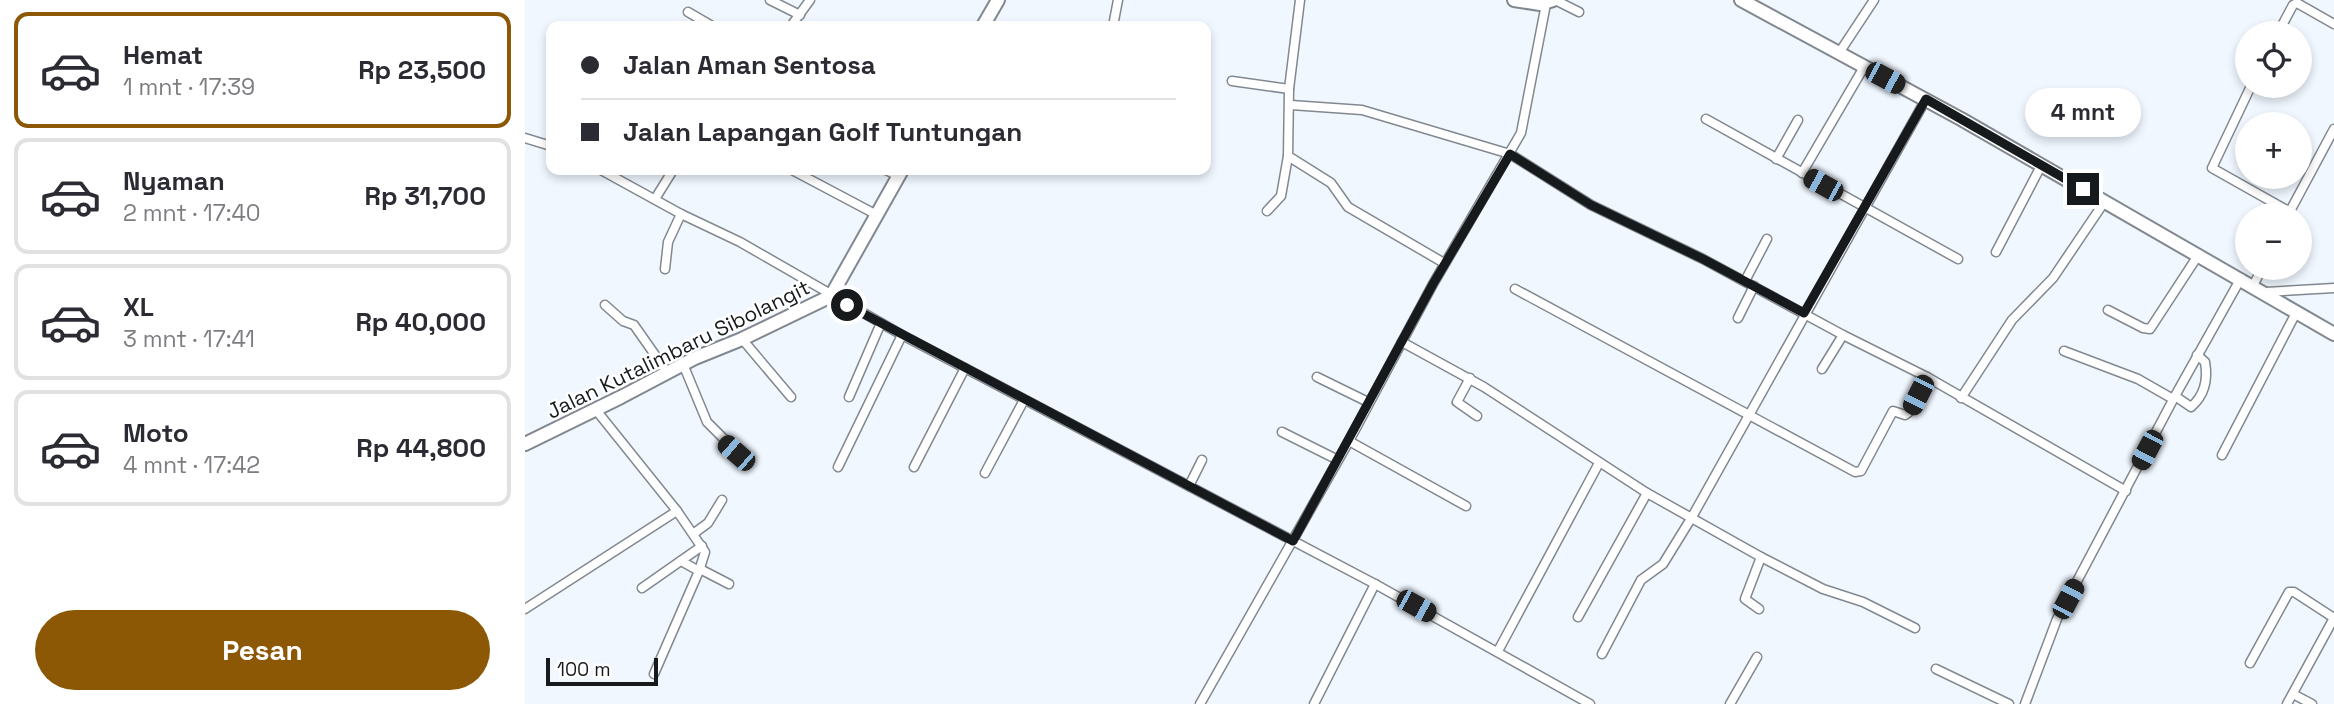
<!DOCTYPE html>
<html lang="id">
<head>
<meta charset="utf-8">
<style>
  body { margin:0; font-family:"Space Grotesk",sans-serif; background:#f7f7f7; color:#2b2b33; height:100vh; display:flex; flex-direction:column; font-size:26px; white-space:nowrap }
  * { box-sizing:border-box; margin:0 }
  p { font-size:23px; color:#7c7c81 }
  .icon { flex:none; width:38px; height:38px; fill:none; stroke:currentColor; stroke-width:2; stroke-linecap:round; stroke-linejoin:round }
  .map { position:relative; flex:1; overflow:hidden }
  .drawer { display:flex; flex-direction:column; background:#fff; width:525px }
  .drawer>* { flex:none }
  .hud { position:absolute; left:21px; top:21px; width:665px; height:154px; border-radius:14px; box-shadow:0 4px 10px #0003; display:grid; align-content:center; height:154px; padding:0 35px; background:#fff }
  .tools { position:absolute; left:1710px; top:21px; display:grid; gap:14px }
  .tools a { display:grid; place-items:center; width:77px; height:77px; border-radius:50%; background:#fff; box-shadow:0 4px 10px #0003; font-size:35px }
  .scale { position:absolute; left:21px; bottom:18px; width:112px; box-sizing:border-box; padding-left:7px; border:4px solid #171a1c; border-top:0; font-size:19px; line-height:24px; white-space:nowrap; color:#171a1c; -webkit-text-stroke:5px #fff; paint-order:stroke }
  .end { position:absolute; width:32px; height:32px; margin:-16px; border:9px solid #171a1c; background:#fff; box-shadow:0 0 0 4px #fff }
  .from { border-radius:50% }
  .bubble { position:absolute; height:49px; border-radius:24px; background:#fff; box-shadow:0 4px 10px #0003; font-size:23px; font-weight:600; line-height:49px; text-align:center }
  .car { position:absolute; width:21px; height:42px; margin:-21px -10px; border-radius:9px; box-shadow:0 0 5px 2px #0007; background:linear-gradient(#222 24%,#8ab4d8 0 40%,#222 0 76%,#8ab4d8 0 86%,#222 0) }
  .hud b { display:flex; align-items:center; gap:24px; height:66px; font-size:26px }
  .hud b+b { border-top:2px solid #e1e1e2 }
  .hud i { width:18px; height:18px; background:#2b2b33 }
  ul { padding:12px 0 0; list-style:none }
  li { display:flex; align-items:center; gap:21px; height:116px; margin:0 14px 10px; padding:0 21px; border:4px solid #e1e1e2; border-radius:14px }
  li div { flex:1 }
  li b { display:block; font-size:26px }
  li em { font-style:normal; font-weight:600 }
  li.on { border-color:#8c5805 }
  li>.icon { width:63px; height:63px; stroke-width:1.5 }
  .action { display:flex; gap:14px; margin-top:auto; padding:14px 35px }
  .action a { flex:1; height:80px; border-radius:42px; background:#8c5805; color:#fff; font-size:28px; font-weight:600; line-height:80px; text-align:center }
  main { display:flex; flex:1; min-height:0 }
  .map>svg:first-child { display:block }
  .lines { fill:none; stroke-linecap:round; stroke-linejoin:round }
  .street-casing { stroke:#82888f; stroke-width:11 }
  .secondary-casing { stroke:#82888f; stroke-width:16 }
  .street { stroke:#fff; stroke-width:8 }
  .secondary { stroke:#fff; stroke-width:12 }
  .route { stroke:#171a1c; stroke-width:9 }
  .labels { text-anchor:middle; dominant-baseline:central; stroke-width:5; stroke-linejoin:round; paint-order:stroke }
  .street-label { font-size:21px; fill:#171a1c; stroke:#fff }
</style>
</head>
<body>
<main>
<section class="drawer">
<ul>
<li class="on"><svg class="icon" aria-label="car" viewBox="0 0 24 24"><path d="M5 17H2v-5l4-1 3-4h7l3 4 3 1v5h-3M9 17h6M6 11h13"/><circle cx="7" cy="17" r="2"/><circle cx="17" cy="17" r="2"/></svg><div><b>Hemat</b><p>1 mnt · 17:39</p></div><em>Rp 23,500</em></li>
<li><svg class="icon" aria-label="car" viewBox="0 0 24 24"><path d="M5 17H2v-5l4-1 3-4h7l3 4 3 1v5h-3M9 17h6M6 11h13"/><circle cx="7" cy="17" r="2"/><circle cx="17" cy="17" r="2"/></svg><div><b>Nyaman</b><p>2 mnt · 17:40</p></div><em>Rp 31,700</em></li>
<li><svg class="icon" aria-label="car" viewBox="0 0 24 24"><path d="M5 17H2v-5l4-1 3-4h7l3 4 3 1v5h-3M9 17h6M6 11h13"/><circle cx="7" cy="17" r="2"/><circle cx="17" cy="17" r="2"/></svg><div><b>XL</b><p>3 mnt · 17:41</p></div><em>Rp 40,000</em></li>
<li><svg class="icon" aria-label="car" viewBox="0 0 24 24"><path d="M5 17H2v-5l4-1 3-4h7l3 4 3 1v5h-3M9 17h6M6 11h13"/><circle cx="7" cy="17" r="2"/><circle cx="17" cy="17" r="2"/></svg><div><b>Moto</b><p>4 mnt · 17:42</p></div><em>Rp 44,800</em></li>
</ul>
<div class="action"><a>Pesan</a></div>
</section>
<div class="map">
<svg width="1809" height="704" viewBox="0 0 1809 704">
  <rect width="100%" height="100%" fill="#f0f7ff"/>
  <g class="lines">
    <!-- street casing -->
    <g class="street-casing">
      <g id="street">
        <polyline points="245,0 275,15"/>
        <polyline points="775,0 764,89 763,156 806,183 823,207 919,263"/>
        <polyline points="1030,0 1054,12"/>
        <polyline points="163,12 187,26"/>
        <polyline points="266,26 285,0"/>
        <polyline points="588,26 593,0"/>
        <polyline points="1753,33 1768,5 1772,3 1809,24"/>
        <polyline points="1314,53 1349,0"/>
        <polyline points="707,81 764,89"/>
        <polyline points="1726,86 1687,168 1765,212"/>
        <polyline points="766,105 837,110 985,154 1066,205 1178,259 1318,335 1402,377 1601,491"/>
        <polyline points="1181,119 1433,259"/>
        <polyline points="0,138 26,146"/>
        <polyline points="1251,159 1273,120"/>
        <polyline points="76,170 156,214 215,242 377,335 850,584 1065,704"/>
        <polyline points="267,170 352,215"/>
        <polyline points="361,170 374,176"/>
        <polyline points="1277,173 1339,67"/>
        <polyline points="130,199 148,170"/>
        <polyline points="742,211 756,196 763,156"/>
        <polyline points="1763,215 1809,129"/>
        <polyline points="1471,252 1516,166"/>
        <polyline points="140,269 143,242 156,214"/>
        <polyline points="1220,281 1242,239"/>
        <polyline points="1728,286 1737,268"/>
        <polyline points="990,289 1330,472 1336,471 1368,411 1380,415 1384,412 1402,377"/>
        <polyline points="1740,292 1809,288"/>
        <polyline points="80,305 98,321 109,325 142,372"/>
        <polyline points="1583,310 1618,328 1625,329 1674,254"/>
        <polyline points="1213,318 1229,286"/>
        <polyline points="217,339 266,397"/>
        <polyline points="877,342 959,387 1122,493 1236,557 1298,589 1338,602 1390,628"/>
        <polyline points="1539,351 1613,379 1648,399"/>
        <polyline points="158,364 182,422 223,463"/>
        <polyline points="1297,369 1318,335"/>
        <polyline points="792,377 843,402"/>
        <polyline points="945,378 932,402 952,416"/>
        <path d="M 1650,396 L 1666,407 C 1680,395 1683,379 1680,362 L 1672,355"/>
        <polyline points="324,397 356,323"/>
        <polyline points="1436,398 1487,320 1528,278 1580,201"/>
        <polyline points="71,410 152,511 180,552 174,571 129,674"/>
        <polyline points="757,432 813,460"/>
        <polyline points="824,441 941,506"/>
        <polyline points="1697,455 1772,311"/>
        <polyline points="313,467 377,335"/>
        <polyline points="389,467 440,368"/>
        <polyline points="460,473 499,400"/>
        <polyline points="664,486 677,460"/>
        <polyline points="168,534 183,523 197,500"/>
        <polyline points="156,561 174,571"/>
        <polyline points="175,569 204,584"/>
        <polyline points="117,588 177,546"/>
        <polyline points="0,609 152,511"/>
        <polyline points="1234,609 1220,599 1236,557"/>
        <polyline points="1053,617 1122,493"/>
        <polyline points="973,651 1074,463"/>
        <polyline points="1077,654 1116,580 1138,564 1167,517 1401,99"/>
        <polyline points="1725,663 1764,592 1769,592 1809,618"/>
        <polyline points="1411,669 1484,704"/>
        <polyline points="1768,694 1787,704"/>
        <polyline points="675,704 824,441 908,284 996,133 1021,4"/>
        <polyline points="789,704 850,584"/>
        <polyline points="1205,704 1232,657"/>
        <polyline points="1500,704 1532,619 1650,396 1716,278"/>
        <polyline points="1762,704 1809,618"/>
      </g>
    </g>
    <!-- secondary casing -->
    <g class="secondary-casing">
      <g id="secondary">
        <polyline points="989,0 1015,4 1028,0"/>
        <polyline points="1216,0 1436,119 1809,334"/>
        <polyline points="458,26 473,0"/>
        <polyline points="0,444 96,397 170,358 217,339 306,296 377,170"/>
      </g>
    </g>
    <!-- street -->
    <use href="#street" class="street"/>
    <!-- secondary -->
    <use href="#secondary" class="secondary"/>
  </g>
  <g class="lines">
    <!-- route -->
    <polyline class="route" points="322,305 768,541 908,284 985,154 1066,205 1178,259 1279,313 1401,99 1558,189"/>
  </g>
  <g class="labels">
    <!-- street labels -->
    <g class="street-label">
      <text transform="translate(153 349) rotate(-26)">Jalan Kutalimbaru Sibolangit</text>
    </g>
  </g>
</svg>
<div class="tools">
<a><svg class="icon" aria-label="locate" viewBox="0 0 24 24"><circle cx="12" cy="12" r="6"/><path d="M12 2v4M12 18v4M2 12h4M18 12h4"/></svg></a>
<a>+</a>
<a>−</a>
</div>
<div class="scale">100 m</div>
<i class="end from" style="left:322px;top:305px"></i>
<i class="end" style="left:1558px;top:189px"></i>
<div class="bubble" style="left:1500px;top:88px;width:116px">4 mnt</div>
<i class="car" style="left:1360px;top:78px;rotate:118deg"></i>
<i class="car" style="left:1298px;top:185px;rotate:299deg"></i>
<i class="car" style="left:1393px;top:395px;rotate:207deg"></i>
<i class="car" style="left:1622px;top:450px;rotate:208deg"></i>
<i class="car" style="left:211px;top:453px;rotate:311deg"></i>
<i class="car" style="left:1543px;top:599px;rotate:28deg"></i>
<i class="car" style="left:891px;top:606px;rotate:119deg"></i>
<div class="hud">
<b><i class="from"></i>Jalan Aman Sentosa</b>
<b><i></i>Jalan Lapangan Golf Tuntungan</b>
</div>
</div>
</main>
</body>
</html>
